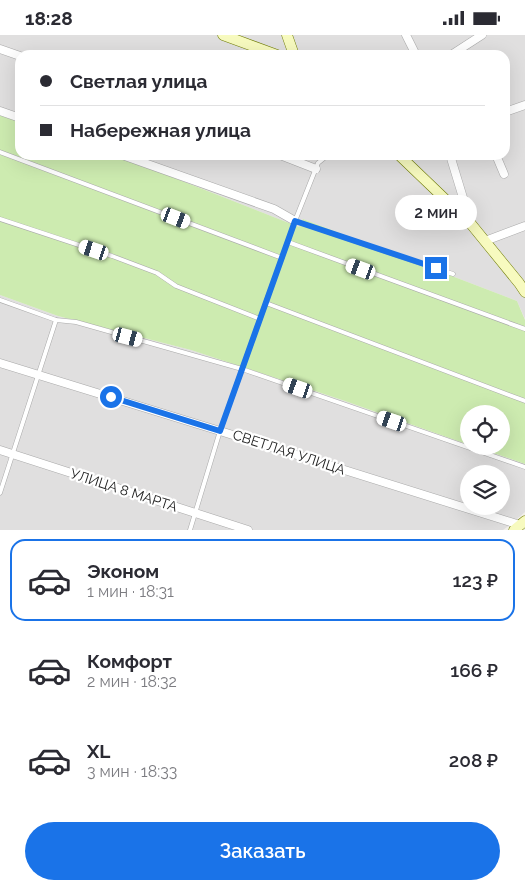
<!DOCTYPE html>
<html lang="ru">
<head>
<meta charset="utf-8">
<style>
  body { margin:0; font-family:Raleway,sans-serif; background:#f7f7f7; color:#2b2b33; height:100vh; display:flex; flex-direction:column; font-size:19px; white-space:nowrap }
  * { box-sizing:border-box; margin:0 }
  p { font-size:16px; color:#7c7c81 }
  .icon { flex:none; width:28px; height:28px; fill:none; stroke:currentColor; stroke-width:2; stroke-linecap:round; stroke-linejoin:round }
  .map { position:relative; height:495px; overflow:hidden }
  .drawer { display:flex; flex-direction:column; background:#fff; flex:1 }
  .drawer>* { flex:none }
  .banner { position:absolute; left:15px; top:15px; width:495px; height:110px; border-radius:15px; box-shadow:0 5px 20px #0002; display:grid; align-content:center; height:110px; padding:0 25px; background:#fff }
  .fabs { position:absolute; left:460px; top:370px; display:grid; gap:10px }
  .fabs a { display:grid; place-items:center; width:50px; height:50px; border-radius:50%; background:#fff; box-shadow:0 5px 20px #0002; font-size:25px }
  .end { position:absolute; width:22px; height:22px; margin:-11px; border:6px solid #1a73e8; background:#fff; box-shadow:0 0 0 2px #fff }
  .from { border-radius:50% }
  .bubble { position:absolute; height:35px; border-radius:18px; background:#fff; box-shadow:0 5px 20px #0002; font-size:16px; font-weight:600; line-height:35px; text-align:center }
  .car { position:absolute; width:15px; height:30px; margin:-15px -8px; border-radius:6px; box-shadow:0 0 4px 1px #0007; background:linear-gradient(#fff 24%,#345 0 40%,#fff 0 76%,#345 0 86%,#fff 0) }
  .banner b { display:flex; align-items:center; gap:18px; height:48px; font-size:19px }
  .banner b+b { border-top:1px solid #e1e1e2 }
  .banner i { width:12px; height:12px; background:#2b2b33 }
  ul { padding:9px 0 0; list-style:none }
  li { display:flex; align-items:center; gap:15px; height:82px; margin:0 10px 8px; padding:0 15px; border:2px solid transparent; border-radius:15px }
  li div { flex:1 }
  li b { display:block; font-size:19px }
  li em { font-style:normal; font-weight:600 }
  li.selected { border-color:#1a73e8 }
  li>.icon { width:45px; height:45px; stroke-width:1.5 }
  .button { display:flex; gap:10px; margin-top:auto; padding:10px 25px }
  .button a { flex:1; height:58px; border-radius:30px; background:#1a73e8; color:#fff; font-size:20px; font-weight:600; line-height:58px; text-align:center }
  .status { display:flex; justify-content:space-between; align-items:center; height:35px; padding:0 25px; background:#fff; direction:ltr }
  .status svg { height:14px; fill:currentColor }
  .map>svg:first-child { display:block }
  .residential { fill:#e0dfdf; fill-rule:evenodd }
  .grass { fill:#cdebb0 }
  .lines { fill:none; stroke-linecap:round; stroke-linejoin:round }
  .lane-casing { stroke:#a9a9a9; stroke-width:5 }
  .street-casing { stroke:#a9a9a9; stroke-width:9 }
  .secondary-casing { stroke:#707d05; stroke-width:11 }
  .lane { stroke:#fff; stroke-width:4 }
  .street { stroke:#fff; stroke-width:8 }
  .secondary { stroke:#f7fabf; stroke-width:10 }
  .route { stroke:#1a73e8; stroke-width:6 }
  .labels { text-anchor:middle; dominant-baseline:central; stroke-width:4.5; stroke-linejoin:round; paint-order:stroke }
  .street-label { font-size:14px; fill:#222; stroke:#fff }
</style>
</head>
<body>
<div class="status"><b>18:28</b><svg viewBox="0 0 49 12"><path d="M0 12V9h3v3zM5 12V6h3v6zM10 12V3h3v9zM15 12V0h3v12zM26 1h20v11H26zM47 4h2v5h-2z"/></svg></div>
<div class="map">
<svg width="525" height="495" viewBox="0 0 525 495">
  <rect width="100%" height="100%" fill="#f2efe9"/>
  <!-- residential -->
  <g class="residential">
    <polygon points="0,0 525,0 525,284 517,266 303,184 299,192 116,120 505,120 505,20 20,20 20,86 0,79"/>
    <path d="M 0,260 L 58,281 L 191,315 L 345,366 L 469,410 L 469,411 L 473,411 L 525,429 L 525,477 L 510,490 L 503,495 L 0,495 ZM 469,439 L 501,439 L 501,471 L 469,471 Z"/>
  </g>
  <!-- grass -->
  <polygon class="grass" points="0,79 20,86 20,120 116,120 299,192 303,184 517,266 525,285 525,429 473,411 501,411 501,379 469,379 469,410 345,366 191,315 58,281 0,260"/>
  <g class="lines">
    <!-- lane casing -->
    <g class="lane-casing">
      <g id="lane">
        <polyline points="0,117 282,223"/>
        <polyline points="0,184 112,221 157,238 176,251 260,284"/>
        <polyline points="295,186 453,239"/>
        <polyline points="288,207 525,294"/>
        <polyline points="0,265 56,285 76,287 242,334 525,432"/>
        <polyline points="266,268 525,366"/>
        <polyline points="0,458 56,285"/>
        <polyline points="190,495 220,396 295,186 318,128 328,120"/>
      </g>
    </g>
    <!-- street casing -->
    <g class="street-casing">
      <g id="street">
        <polyline points="406,0 416,20"/>
        <polyline points="0,14 20,21"/>
        <polyline points="451,20 482,0"/>
        <polyline points="0,76 20,83"/>
        <polyline points="505,77 525,70"/>
        <polyline points="122,120 274,174 295,186"/>
        <polyline points="280,120 316,134"/>
        <polyline points="450,120 471,189"/>
        <polyline points="496,120 504,139"/>
        <polyline points="485,206 525,191"/>
        <polyline points="0,328 220,396 520,490"/>
        <polyline points="0,415 248,495"/>
      </g>
    </g>
    <!-- secondary casing -->
    <g class="secondary-casing">
      <g id="secondary">
        <polyline points="223,0 277,20"/>
        <polyline points="287,0 294,20"/>
        <polyline points="399,120 471,189 519,248 525,257"/>
        <polyline points="514,495 525,486"/>
      </g>
    </g>
    <!-- lane -->
    <use href="#lane" class="lane"/>
    <!-- street -->
    <use href="#street" class="street"/>
    <!-- secondary -->
    <use href="#secondary" class="secondary"/>
  </g>
  <g class="lines">
    <!-- route -->
    <polyline class="route" points="111,362 220,396 295,186 436,233"/>
  </g>
  <g class="labels">
    <!-- street labels -->
    <g class="street-label">
      <text transform="translate(289 417) rotate(18)">СВЕТЛАЯ УЛИЦА</text>
      <text transform="translate(124 455) rotate(18)">УЛИЦА 8 МАРТА</text>
    </g>
  </g>
</svg>
<div class="fabs">
<a><svg class="icon" aria-label="locate" viewBox="0 0 24 24"><circle cx="12" cy="12" r="6"/><path d="M12 2v4M12 18v4M2 12h4M18 12h4"/></svg></a>
<a><svg class="icon" aria-label="layers" viewBox="0 0 24 24"><path d="M12 4l9 5-9 5-9-5zM3 14l9 5 9-5"/></svg></a>
</div>
<i class="end from" style="left:111px;top:362px"></i>
<i class="end" style="left:436px;top:233px"></i>
<div class="bubble" style="left:395px;top:160px;width:82px">2 мин</div>
<i class="car" style="left:176px;top:183px;rotate:111deg"></i>
<i class="car" style="left:94px;top:215px;rotate:288deg"></i>
<i class="car" style="left:361px;top:234px;rotate:290deg"></i>
<i class="car" style="left:128px;top:302px;rotate:105deg"></i>
<i class="car" style="left:298px;top:353px;rotate:289deg"></i>
<i class="car" style="left:392px;top:386px;rotate:289deg"></i>
<div class="banner">
<b><i class="from"></i>Светлая улица</b>
<b><i></i>Набережная улица</b>
</div>
</div>
<section class="drawer">
<ul>
<li class="selected"><svg class="icon" aria-label="car" viewBox="0 0 24 24"><path d="M5 17H2v-5l4-1 3-4h7l3 4 3 1v5h-3M9 17h6M6 11h13"/><circle cx="7" cy="17" r="2"/><circle cx="17" cy="17" r="2"/></svg><div><b>Эконом</b><p>1 мин · 18:31</p></div><em>123 ₽</em></li>
<li><svg class="icon" aria-label="car" viewBox="0 0 24 24"><path d="M5 17H2v-5l4-1 3-4h7l3 4 3 1v5h-3M9 17h6M6 11h13"/><circle cx="7" cy="17" r="2"/><circle cx="17" cy="17" r="2"/></svg><div><b>Комфорт</b><p>2 мин · 18:32</p></div><em>166 ₽</em></li>
<li><svg class="icon" aria-label="car" viewBox="0 0 24 24"><path d="M5 17H2v-5l4-1 3-4h7l3 4 3 1v5h-3M9 17h6M6 11h13"/><circle cx="7" cy="17" r="2"/><circle cx="17" cy="17" r="2"/></svg><div><b>XL</b><p>3 мин · 18:33</p></div><em>208 ₽</em></li>
</ul>
<div class="button"><a>Заказать</a></div>
</section>
</body>
</html>
